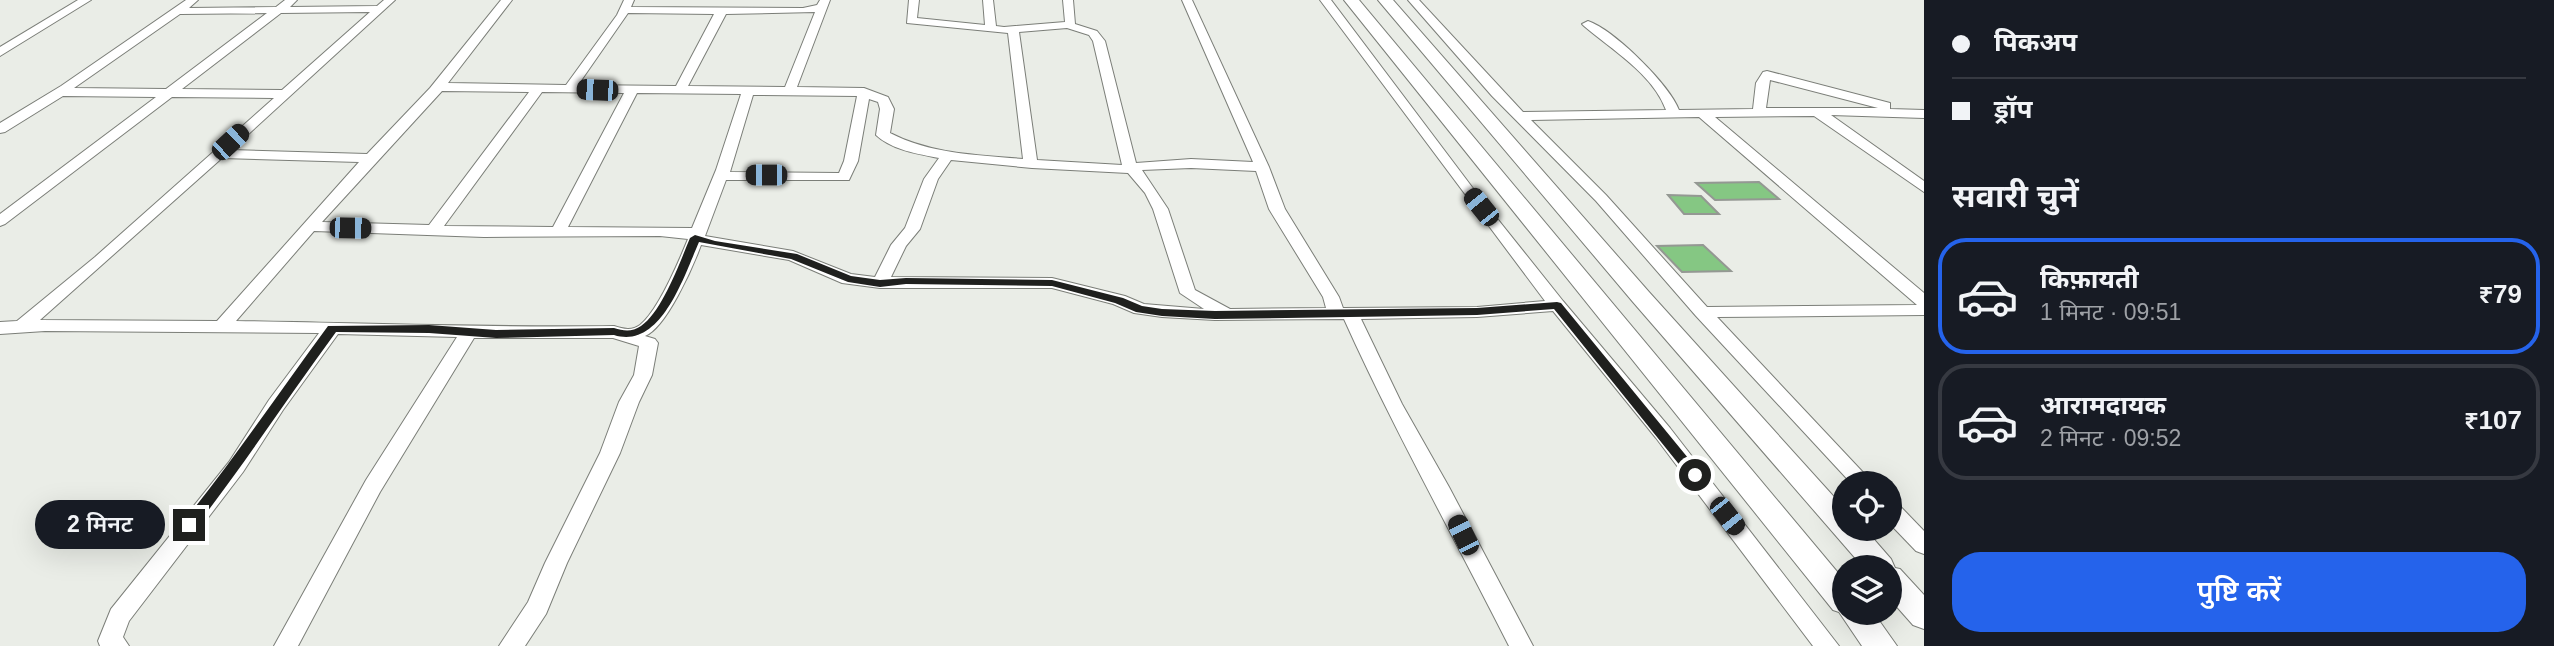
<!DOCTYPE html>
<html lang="hi">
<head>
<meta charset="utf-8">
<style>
  body { margin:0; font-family:Helvetica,"Noto Sans Devanagari",sans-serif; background:#242831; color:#f1f3f6; height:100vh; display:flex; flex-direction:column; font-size:26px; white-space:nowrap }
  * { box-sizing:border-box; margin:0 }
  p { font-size:23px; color:#9ea1a6 }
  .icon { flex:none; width:38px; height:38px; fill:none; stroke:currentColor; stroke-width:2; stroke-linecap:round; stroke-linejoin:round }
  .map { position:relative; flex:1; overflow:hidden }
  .sheet { display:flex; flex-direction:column; background:#171b24; width:630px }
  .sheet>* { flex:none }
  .banner { display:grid; align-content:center; height:154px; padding:0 28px; background:#171b24 }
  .fabs { position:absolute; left:1832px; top:471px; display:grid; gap:14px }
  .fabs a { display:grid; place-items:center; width:70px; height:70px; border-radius:50%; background:#171b24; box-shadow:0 7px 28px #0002; font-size:35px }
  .end { position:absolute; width:32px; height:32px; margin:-16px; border:9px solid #1f201e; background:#fff; box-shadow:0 0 0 4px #fff }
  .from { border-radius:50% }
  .bubble { position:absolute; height:49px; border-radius:24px; background:#171b24; box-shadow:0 7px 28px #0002; font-size:23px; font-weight:600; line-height:49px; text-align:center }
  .car { position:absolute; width:21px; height:42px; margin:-21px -10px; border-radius:9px; box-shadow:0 0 5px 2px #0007; background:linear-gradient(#222 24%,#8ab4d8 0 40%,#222 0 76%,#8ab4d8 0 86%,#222 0) }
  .banner b { display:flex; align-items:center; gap:24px; height:66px; font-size:26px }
  .banner b+b { border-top:2px solid #363941 }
  .banner i { width:18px; height:18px; background:#f1f3f6 }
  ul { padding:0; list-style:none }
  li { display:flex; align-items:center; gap:21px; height:116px; margin:0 14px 10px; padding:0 14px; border:4px solid #363941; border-radius:28px }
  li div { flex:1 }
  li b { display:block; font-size:26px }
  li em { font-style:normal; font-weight:600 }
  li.current { border-color:#2563eb }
  li>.icon { width:63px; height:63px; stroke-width:1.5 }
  h2 { padding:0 28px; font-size:32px; line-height:84px }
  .primary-button { display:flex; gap:14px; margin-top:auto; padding:14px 28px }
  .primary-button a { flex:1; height:80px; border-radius:28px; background:#2563eb; color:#fff; font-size:28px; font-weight:600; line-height:80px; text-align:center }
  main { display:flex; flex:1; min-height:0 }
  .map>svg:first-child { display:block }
  .building { fill:#85c783; stroke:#949893; stroke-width:2 }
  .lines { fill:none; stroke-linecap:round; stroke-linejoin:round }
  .minor-casing { stroke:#7b7e78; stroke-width:2 }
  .tertiary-casing { stroke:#7b7e78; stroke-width:2 }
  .minor { fill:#fff; fill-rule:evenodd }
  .tertiary { fill:#fff; fill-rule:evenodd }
  .route { fill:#1f201e }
</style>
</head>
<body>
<main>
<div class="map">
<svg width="1924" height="646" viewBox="0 0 1924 646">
  <rect width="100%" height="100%" fill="#eaede7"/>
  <!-- building -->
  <g class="building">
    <polygon points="1759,182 1779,199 1715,200 1696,183"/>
    <polygon points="1668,195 1701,196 1719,214 1684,214"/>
    <polygon points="1703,245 1731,271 1682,272 1657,246"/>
  </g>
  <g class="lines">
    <!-- minor casing -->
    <g class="minor-casing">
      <g id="minor">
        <polygon points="78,0 91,0 0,56 0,47"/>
        <path d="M 186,0 L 198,0 L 189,8 L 276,7 L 285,0 L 297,0 L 290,7 L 377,6 L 384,0 L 395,0 L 231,150 L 367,154 L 430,88 L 501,0 L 512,0 L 448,83 L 566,85 L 617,15 L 624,0 L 634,0 L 631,7 L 803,8 L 817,5 L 820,0 L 830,0 L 797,87 L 864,88 L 888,97 L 894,109 L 890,133 C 930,154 978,155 1023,159 L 1008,33 L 907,23 L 909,0 L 919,0 L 917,18 L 985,25 L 983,0 L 993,0 L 996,26 L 1004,27 L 1065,22 L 1063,0 L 1073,0 L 1075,24 L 1097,31 L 1105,41 L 1136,163 L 1191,159 L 1253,162 L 1182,0 L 1192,0 L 1269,167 L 1285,209 L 1339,297 L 1343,308 L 1477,307 L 1545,301 L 1320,0 L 1331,0 L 1472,187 L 1563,301 L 1670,428 L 1839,646 L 1813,646 L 1656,438 L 1553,311 L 1477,317 L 1361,319 L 1402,404 L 1449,487 L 1533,646 L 1509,646 C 1454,537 1394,430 1344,319 L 1215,320 L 1162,317 L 1134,313 L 1113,304 L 1052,288 L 880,288 L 842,283 L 789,260 L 701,245 C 693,267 666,328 645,336 L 655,339 L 658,343 L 652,375 L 639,402 L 620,453 L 567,563 L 546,614 L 525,646 L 499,646 L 528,602 L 545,563 L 600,453 L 619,402 L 634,375 L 639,346 L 613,338 L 474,338 L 380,492 L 298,646 L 274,646 L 366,480 L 457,337 L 338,334 L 283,410 L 243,472 L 129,621 L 123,637 L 129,646 L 100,646 L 98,641 L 111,609 L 229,462 L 269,400 L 319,333 L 45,331 L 0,334 L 0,322 L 17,321 L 95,257 L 274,98 L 172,97 L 5,224 L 0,226 L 0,214 L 156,97 L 63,96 L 5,132 L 0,133 L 0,123 L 61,86 ZM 370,12 L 282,90 L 182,89 L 281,13 ZM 815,12 L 785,87 L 688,86 L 726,14 ZM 267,13 L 166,89 L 74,88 L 180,14 ZM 628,13 L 714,14 L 676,86 L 578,85 ZM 1067,28 L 1089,35 L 1093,41 L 1122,165 L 1037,160 L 1019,32 ZM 442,91 L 529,92 L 429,225 L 322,222 ZM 542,92 L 624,93 L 553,227 L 444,226 ZM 637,93 L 741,94 L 716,170 L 692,228 L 568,227 ZM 753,95 L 857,96 L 844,161 L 839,173 L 730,172 ZM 869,99 L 878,102 L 880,109 L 876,135 C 892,150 918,154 939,158 L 924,179 L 905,228 L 891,245 L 875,277 L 851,274 L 793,251 L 705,236 L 726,180 L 849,180 L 858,161 ZM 222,158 L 359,162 L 217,321 L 40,320 ZM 951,160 L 1032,168 L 1128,173 L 1145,193 L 1153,209 L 1180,293 L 1204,309 L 1144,304 L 1125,296 L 1052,278 L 891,277 L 906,246 L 920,229 L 938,179 ZM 1191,168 L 1256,171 L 1269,209 L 1323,297 L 1326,308 L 1230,309 L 1195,290 L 1168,209 L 1142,170 ZM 314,231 L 484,237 L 660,236 L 688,239 C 679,261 658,311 640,325 C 632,331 623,329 614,326 C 488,328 362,323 236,321 Z"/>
        <path d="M 1408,0 L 1419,0 L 1523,112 L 1666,110 C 1653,74 1612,50 1584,26 L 1582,24 L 1588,21 C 1614,30 1669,84 1679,110 L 1753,109 L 1756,83 L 1763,72 L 1767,71 L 1890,103 L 1890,109 L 1924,110 L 1924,118 L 1831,115 L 1924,181 L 1924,192 L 1814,116 L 1715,117 L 1924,293 L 1924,315 L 1717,317 L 1873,483 L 1851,483 L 1696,316 L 1596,201 L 1492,96 ZM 1770,80 L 1878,108 L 1766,108 ZM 1699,117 L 1917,305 L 1707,307 L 1606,195 L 1531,120 Z"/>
        <polygon points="1890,502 1898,504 1924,531 1924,554 1916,551 1890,524"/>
      </g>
    </g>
    <!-- tertiary casing -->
    <g class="tertiary-casing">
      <g id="tertiary">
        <polygon points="1344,0 1359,0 1844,580 1844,612 1873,612 1897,646 1862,646 1839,612 1833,610"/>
        <polygon points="1378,0 1393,0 1649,292 1844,508 1844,528 1864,528 1891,559 1895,568 1900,569 1924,595 1924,629 1913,625 1890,599 1890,567 1863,567 1633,302"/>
      </g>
    </g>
    <!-- minor -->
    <use href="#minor" class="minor"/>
    <!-- tertiary -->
    <use href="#tertiary" class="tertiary"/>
  </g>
  <!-- route -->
  <path class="route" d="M 695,235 L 715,241 L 797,254 L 851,276 L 880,280 L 906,278 L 1052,280 L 1123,298 L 1142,306 L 1162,309 L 1215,311 L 1477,308 L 1557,302 L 1561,303 L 1702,475 L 1700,478 L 1690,478 L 1554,309 L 1477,315 L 1215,319 L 1162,316 L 1136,312 L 1115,303 L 1052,286 L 906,284 L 880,287 L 848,282 L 791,259 L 699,242 C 684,276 661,350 614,335 L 496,338 L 429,333 L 336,332 C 288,397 244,465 194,529 L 184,529 L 184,521 C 235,458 280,391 328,326 L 429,325 L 496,330 L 614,328 C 624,331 632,332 641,326 C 662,312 680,262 690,238 Z"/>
</svg>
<div class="fabs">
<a><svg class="icon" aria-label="locate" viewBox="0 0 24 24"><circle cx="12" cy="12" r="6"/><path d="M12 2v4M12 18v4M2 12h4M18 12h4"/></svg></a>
<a><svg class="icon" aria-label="layers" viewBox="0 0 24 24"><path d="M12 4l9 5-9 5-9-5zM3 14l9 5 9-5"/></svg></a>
</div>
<i class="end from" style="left:1695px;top:475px"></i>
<i class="end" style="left:189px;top:525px"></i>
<div class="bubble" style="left:35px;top:500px;width:130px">2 मिनट</div>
<i class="car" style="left:597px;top:90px;rotate:272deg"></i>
<i class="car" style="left:230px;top:142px;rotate:47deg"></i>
<i class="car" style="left:766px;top:175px;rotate:270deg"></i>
<i class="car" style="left:1481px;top:207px;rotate:321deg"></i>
<i class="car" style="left:350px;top:228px;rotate:91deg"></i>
<i class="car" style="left:1727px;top:516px;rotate:142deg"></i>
<i class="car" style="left:1463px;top:535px;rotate:334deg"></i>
</div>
<section class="sheet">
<div class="banner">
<b><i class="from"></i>पिकअप</b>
<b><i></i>ड्रॉप</b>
</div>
<h2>सवारी चुनें</h2>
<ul>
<li class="current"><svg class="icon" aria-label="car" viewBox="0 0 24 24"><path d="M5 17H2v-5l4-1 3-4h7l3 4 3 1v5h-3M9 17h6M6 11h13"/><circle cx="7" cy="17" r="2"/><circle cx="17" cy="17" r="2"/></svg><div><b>किफ़ायती</b><p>1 मिनट · 09:51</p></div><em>₹79</em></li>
<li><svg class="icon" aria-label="car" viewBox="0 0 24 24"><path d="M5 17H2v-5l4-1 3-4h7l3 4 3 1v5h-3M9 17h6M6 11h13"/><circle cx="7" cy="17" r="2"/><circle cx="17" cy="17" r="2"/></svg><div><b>आरामदायक</b><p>2 मिनट · 09:52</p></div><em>₹107</em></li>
</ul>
<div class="primary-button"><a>पुष्टि करें</a></div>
</section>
</main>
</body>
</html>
